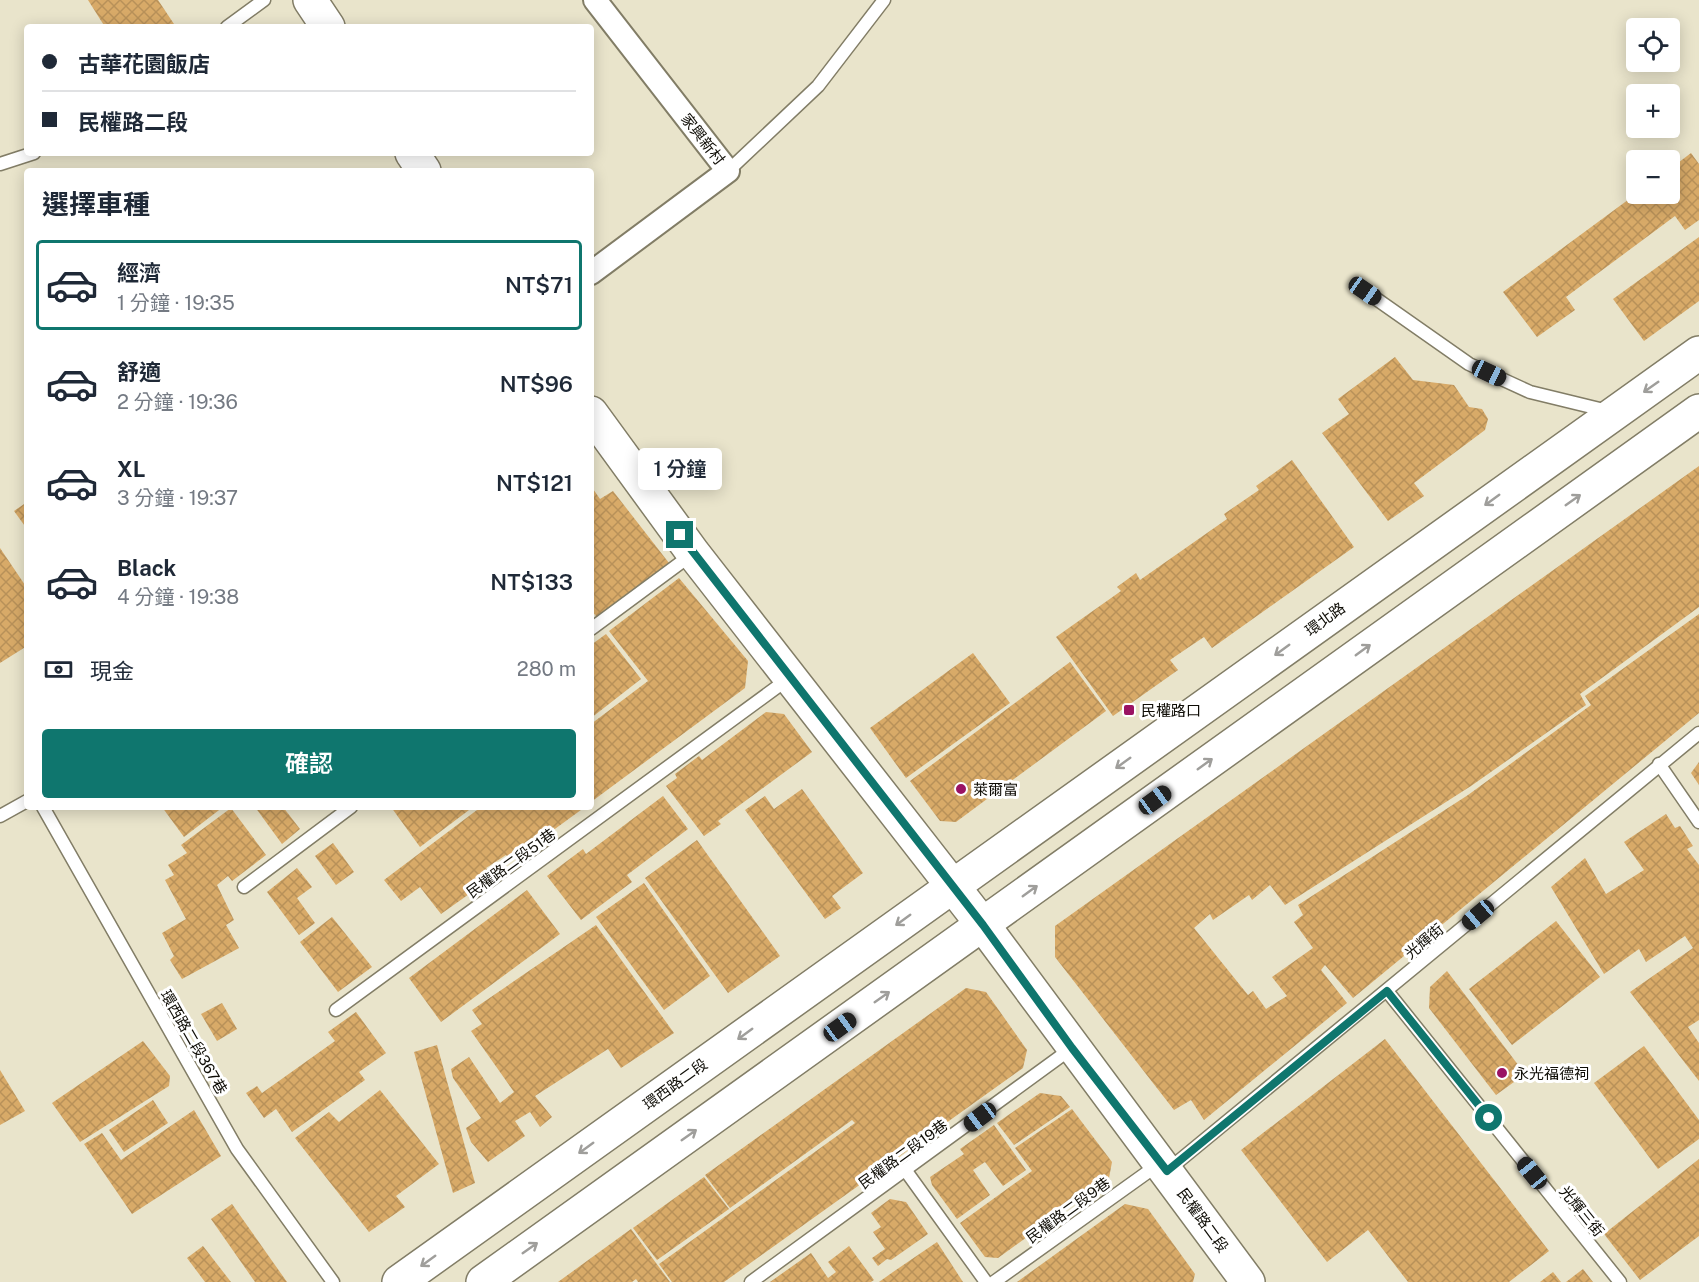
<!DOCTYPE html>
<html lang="zh-TW">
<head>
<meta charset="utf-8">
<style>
  body { margin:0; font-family:"Public Sans","Noto Sans TC",sans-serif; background:#f2f2f3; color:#1f2937; height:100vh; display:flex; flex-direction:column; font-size:22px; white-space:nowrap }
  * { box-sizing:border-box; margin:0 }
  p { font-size:20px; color:#747a83 }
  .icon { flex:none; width:33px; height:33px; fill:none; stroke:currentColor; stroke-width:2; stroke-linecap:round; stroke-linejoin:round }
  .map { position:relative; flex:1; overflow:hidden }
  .panel { position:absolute; left:24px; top:168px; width:570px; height:642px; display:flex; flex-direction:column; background:#fff; border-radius:6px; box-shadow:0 3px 15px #0003 }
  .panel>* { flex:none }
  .hud { position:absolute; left:24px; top:24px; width:570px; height:132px; border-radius:6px; box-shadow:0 3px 15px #0003; display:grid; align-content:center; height:132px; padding:0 18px; background:#fff }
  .buttons { position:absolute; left:1626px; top:18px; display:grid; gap:12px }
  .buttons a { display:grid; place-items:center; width:54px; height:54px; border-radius:6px; background:#fff; box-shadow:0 3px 15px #0003; font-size:30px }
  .end { position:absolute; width:27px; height:27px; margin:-14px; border:8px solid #0f766e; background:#fff; box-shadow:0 0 0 3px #fff }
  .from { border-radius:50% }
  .bubble { position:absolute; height:42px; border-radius:6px; background:#fff; box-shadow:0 3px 15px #0003; font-size:20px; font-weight:600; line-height:42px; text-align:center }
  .car { position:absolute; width:18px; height:36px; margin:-18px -9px; border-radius:8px; box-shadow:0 0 4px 2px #0007; background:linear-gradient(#222 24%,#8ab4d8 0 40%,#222 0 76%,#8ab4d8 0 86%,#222 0) }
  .hud b { display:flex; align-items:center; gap:21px; height:57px; font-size:22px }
  .hud b+b { border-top:2px solid #e0e1e3 }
  .hud i { width:15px; height:15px; background:#1f2937 }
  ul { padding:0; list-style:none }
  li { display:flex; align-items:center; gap:18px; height:90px; margin:0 12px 9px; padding:0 6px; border:3px solid transparent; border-radius:6px }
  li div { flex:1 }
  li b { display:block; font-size:22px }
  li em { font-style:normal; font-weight:600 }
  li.active { border-color:#0f766e }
  li>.icon { width:54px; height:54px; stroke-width:1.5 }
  h2 { padding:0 18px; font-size:27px; line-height:72px }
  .pay { display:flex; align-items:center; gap:15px; height:66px; padding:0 18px; font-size:22px }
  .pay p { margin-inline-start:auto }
  .action { display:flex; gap:12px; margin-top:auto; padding:12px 18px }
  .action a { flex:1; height:69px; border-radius:6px; background:#0f766e; color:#fff; font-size:24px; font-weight:600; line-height:69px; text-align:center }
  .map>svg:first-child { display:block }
  .building { fill:url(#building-cross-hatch) }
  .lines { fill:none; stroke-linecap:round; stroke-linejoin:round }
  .lane-casing { stroke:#827d66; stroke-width:15 }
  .street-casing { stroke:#827d66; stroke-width:26 }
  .secondary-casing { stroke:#827d66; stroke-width:36 }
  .primary-casing { stroke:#827d66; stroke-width:36 }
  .lane { stroke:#fff; stroke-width:12 }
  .street { stroke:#fff; stroke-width:22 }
  .secondary { stroke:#fff; stroke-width:33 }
  .primary { stroke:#fff; stroke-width:33 }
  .oneway { stroke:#9f9e9b }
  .route { stroke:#0f766e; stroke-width:8 }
  .poi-dot { fill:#9a1263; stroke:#fff; stroke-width:2 }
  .labels { text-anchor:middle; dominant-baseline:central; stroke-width:6; stroke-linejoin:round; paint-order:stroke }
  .street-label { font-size:15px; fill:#0e0c05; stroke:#fff }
  .poi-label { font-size:15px; fill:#0e0c05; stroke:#fff; text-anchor:start }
</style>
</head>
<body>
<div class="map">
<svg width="1699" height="1282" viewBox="0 0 1699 1282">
  <defs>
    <pattern id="building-cross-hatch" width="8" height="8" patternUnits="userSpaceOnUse" patternTransform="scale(1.5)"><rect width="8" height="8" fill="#d8aa68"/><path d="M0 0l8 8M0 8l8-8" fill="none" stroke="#b89159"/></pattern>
  </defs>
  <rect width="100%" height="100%" fill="#e9e4cb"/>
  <!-- building -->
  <g class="building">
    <polygon points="88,0 158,0 176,27 105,27"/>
    <polygon points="1691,153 1699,164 1699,220 1685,230 1675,216 1566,297 1575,310 1537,337 1503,292 1636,194 1670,194 1670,169"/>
    <polygon points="1699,237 1699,301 1644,341 1613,299"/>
    <polygon points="1395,357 1413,380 1454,385 1469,407 1482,409 1488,419 1485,430 1414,483 1424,496 1388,521 1322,433 1349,414 1338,399"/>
    <polygon points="1292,460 1354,547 1212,648 1204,637 1189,647 1170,660 1178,670 1113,716 1056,637 1121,591 1117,587 1136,573 1140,580 1227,519 1224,514 1259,490 1256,486"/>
    <polygon points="1699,466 1699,607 1580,694 1586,705 1471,786 1285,905 1270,885 1252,900 1249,895 1213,920 1210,914 1194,928 1248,995 1253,991 1266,1009 1287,996 1272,977 1313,948 1294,922 1303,915 1298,905 1468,795 1591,705 1585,696 1699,614 1699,713 1353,998 1325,965 1321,970 1347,1003 1204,1120 1191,1100 1174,1110 1055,957 1055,926"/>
    <polygon points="591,486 600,499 613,491 669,563 596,617 595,614 591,616"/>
    <polygon points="27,502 27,529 14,511"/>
    <polygon points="0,548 27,588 27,646 0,663"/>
    <polygon points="679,578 748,661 745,688 591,802 591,724 648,681 609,631"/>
    <polygon points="606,634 641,679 591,718 591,645"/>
    <polygon points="973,653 1010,703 906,778 870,728"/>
    <polygon points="1070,662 1106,711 956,822 940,821 910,781"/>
    <polygon points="766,712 784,714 812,752 718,821 721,824 704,836 666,786 677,778 675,774 699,756 702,760"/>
    <polygon points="1699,762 1699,785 1691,773"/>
    <polygon points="802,789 863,873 832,896 841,908 825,919 745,810 765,796 774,809"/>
    <polygon points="663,796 688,829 627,875 632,882 581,920 547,876 583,849 586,854"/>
    <polygon points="162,807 223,807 184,837"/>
    <polygon points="255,807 283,807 300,829 282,844"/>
    <polygon points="391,807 473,807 420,847"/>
    <polygon points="481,807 585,807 511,861 506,855 486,868 493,877 441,914 420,887 401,901 384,880"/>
    <polygon points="231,808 266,855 232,881 228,876 217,885 234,920 226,925 239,948 182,979 170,960 174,956 162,933 186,919 165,880 174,875 168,865 187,853 181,845"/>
    <polygon points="1666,814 1675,828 1680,826 1693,846 1687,849 1699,865 1699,1020 1688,1027 1699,1043 1699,1081 1630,992 1693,948 1685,936 1646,962 1639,949 1604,974 1551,887 1585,858 1606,894 1644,870 1624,842"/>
    <polygon points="697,840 780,956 728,993 645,878"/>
    <polygon points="333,843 354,872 336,885 315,856"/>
    <polygon points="297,868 312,887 297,898 315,923 299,935 267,892"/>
    <polygon points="644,883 710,976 664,1010 596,917"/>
    <polygon points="527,890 560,934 441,1022 409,978"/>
    <polygon points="332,917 372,967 338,992 300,942"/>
    <polygon points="1556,921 1600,977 1512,1045 1469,989"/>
    <polygon points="596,925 674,1033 621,1068 608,1049 535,1096 552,1117 540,1127 530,1112 515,1121 525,1136 488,1162 471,1142 466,1128 481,1118 453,1078 451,1069 469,1057 500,1103 514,1092 471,1031 482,1024 472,1010"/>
    <polygon points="1447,971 1525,1074 1496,1095 1429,1008 1430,987"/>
    <polygon points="966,988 986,992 1027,1050 1023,1068 724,1282 672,1282 659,1264 855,1123 852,1120 730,1208 705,1175"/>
    <polygon points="222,1003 237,1029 217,1041 201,1014"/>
    <polygon points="356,1012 386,1053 359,1072 365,1080 292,1132 276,1109 264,1118 246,1093 257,1086 262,1093 335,1041 328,1032"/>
    <polygon points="1385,1039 1549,1251 1509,1282 1408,1282 1368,1230 1327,1262 1241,1150"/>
    <polygon points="143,1041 170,1076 169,1086 80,1142 52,1103"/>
    <polygon points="437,1045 475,1183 453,1193 414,1052"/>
    <polygon points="1644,1046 1699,1120 1699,1139 1658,1169 1594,1083"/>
    <polygon points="0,1070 25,1111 0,1125"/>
    <polygon points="380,1090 439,1164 396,1196 405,1207 369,1232 295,1138 329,1112 339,1122"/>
    <polygon points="1040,1093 1061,1096 1070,1107 1014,1145 997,1123"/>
    <polygon points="153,1100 168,1123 124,1152 109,1130"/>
    <polygon points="1072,1109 1112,1162 1109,1178 998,1258 985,1257 960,1223 1032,1171 1015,1148"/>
    <polygon points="194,1110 221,1156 132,1214 84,1144 102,1133 121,1160"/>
    <polygon points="994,1125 1026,1170 1003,1186 985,1162 973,1170 990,1195 957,1219 932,1185 930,1177 964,1154 960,1149"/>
    <polygon points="1699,1159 1699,1236 1640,1280 1604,1234"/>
    <polygon points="704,1177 729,1209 657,1260 633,1228"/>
    <polygon points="890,1199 906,1202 928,1234 891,1260 887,1259 878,1266 872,1258 885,1249 873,1232 881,1227 871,1213"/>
    <polygon points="232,1204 287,1282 255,1282 211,1219"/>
    <polygon points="1125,1204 1148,1209 1195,1274 1193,1282 1017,1282"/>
    <polygon points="631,1229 670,1282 638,1282 636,1279 632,1282 558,1282"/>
    <polygon points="937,1242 963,1282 879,1282 893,1272"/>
    <polygon points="203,1246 231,1282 205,1282 187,1258"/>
    <polygon points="849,1246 874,1280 871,1282 770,1282 811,1253 828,1278 836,1272 828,1262"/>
    <polygon points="1583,1269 1593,1282 1566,1282"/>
    <polygon points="1553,1272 1561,1282 1540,1282"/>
  </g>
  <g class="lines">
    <!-- lane casing -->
    <g class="lane-casing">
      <g id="lane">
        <polyline points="227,27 264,0"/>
        <polyline points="0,164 34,153"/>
        <polyline points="728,171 818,86 884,0"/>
        <polyline points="1365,291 1469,364 1530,392 1608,411"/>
        <polyline points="591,629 691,555"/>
        <polyline points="1659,764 1699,822"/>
        <polyline points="43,807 237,1149 333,1282"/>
        <polyline points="0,816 27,801"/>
        <polyline points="244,887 351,807"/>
        <polyline points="1387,991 1620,1282"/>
        <polyline points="336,1010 788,679"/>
        <polyline points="1168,1170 1699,733"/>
        <polyline points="906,1171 986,1282"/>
        <polyline points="751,1282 1072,1048"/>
        <polyline points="994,1282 1159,1164"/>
      </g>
    </g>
    <!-- street casing -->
    <g class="street-casing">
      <polyline id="street" points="591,273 728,171 595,0"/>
    </g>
    <!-- secondary casing -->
    <g class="secondary-casing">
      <g id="secondary">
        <polyline points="310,0 328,27"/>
        <polyline points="412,153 424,171"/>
        <polyline points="591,413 693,553 983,925 1248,1282"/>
      </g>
    </g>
    <!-- primary casing -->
    <g class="primary-casing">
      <g id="primary">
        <polyline points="399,1282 1699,353"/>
        <polyline points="483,1282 1699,411"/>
      </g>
    </g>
    <!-- lane -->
    <use href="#lane" class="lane"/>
    <!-- street -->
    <use href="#street" class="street"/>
    <!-- secondary -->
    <use href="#secondary" class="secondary"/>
    <!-- primary -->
    <use href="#primary" class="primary"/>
  </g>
  <!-- one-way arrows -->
  <defs><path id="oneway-shaft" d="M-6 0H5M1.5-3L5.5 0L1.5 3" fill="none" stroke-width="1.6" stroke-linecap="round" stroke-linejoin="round" transform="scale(1.5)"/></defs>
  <g class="oneway">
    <use href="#oneway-shaft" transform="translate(1651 387) rotate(145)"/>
    <use href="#oneway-shaft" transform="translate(1492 500) rotate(144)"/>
    <use href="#oneway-shaft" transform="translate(1573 500) rotate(-35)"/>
    <use href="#oneway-shaft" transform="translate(1282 650) rotate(144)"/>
    <use href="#oneway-shaft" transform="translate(1363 650) rotate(-36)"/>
    <use href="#oneway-shaft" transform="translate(1123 763) rotate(144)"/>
    <use href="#oneway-shaft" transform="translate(1205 764) rotate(-36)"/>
    <use href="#oneway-shaft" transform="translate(1030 891) rotate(-36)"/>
    <use href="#oneway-shaft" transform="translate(903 920) rotate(144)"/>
    <use href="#oneway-shaft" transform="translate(882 997) rotate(-35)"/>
    <use href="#oneway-shaft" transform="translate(745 1034) rotate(144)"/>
    <use href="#oneway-shaft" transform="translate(689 1135) rotate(-35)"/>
    <use href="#oneway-shaft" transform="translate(586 1148) rotate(144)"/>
    <use href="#oneway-shaft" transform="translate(530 1248) rotate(-35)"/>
    <use href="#oneway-shaft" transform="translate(428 1261) rotate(144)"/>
  </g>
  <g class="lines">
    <!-- route -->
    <polyline class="route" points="680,535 983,925 1072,1048 1167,1171 1387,991 1489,1118"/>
  </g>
  <!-- markers -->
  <g class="poi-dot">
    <rect x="1123" y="704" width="12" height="12" rx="3"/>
    <circle cx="961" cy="789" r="6"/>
    <circle cx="1502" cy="1073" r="6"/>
  </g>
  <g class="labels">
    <!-- street labels -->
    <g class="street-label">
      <text transform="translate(703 139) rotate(52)">家興新村</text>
      <text transform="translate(1325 619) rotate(-36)">環北路</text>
      <text transform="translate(511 863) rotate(-36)">民權路二段51巷</text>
      <text transform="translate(1424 941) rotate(-40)">光輝街</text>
      <text transform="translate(194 1042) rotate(60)">環西路二段367巷</text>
      <text transform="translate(675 1084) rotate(-36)">環西路二段</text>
      <text transform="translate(903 1154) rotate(-36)">民權路二段19巷</text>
      <text transform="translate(1068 1210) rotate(-36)">民權路二段9巷</text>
      <text transform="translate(1582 1211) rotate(51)">光輝三街</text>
      <text transform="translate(1203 1220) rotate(54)">民權路二段</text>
    </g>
    <!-- poi labels -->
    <g class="poi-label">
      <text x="1141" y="710">民權路口</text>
      <text x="973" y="789">萊爾富</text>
      <text x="1514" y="1073">永光福德祠</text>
    </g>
  </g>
</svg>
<div class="buttons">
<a><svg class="icon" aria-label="locate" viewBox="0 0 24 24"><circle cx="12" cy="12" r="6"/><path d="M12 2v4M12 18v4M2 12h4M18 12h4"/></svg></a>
<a>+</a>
<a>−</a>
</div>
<i class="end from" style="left:1489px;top:1118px"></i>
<i class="end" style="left:680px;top:535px"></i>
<div class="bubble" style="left:638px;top:448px;width:84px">1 分鐘</div>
<i class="car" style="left:1365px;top:291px;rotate:125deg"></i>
<i class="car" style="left:1489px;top:373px;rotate:115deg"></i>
<i class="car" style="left:1155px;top:800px;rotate:54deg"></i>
<i class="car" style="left:1478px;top:915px;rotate:230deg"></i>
<i class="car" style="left:840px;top:1027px;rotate:54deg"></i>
<i class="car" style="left:980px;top:1117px;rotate:233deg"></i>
<i class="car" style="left:1532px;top:1173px;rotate:321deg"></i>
<div class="hud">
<b><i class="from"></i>古華花園飯店</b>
<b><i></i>民權路二段</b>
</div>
<section class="panel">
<h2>選擇車種</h2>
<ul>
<li class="active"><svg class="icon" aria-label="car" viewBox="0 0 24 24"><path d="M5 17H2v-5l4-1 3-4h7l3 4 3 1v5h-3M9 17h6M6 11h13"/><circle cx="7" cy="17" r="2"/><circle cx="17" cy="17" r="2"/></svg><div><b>經濟</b><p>1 分鐘 · 19:35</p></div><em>NT$71</em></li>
<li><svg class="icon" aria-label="car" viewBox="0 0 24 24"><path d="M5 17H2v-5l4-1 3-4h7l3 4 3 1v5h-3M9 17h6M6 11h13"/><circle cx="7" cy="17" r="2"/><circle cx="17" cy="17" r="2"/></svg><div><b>舒適</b><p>2 分鐘 · 19:36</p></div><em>NT$96</em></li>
<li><svg class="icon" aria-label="car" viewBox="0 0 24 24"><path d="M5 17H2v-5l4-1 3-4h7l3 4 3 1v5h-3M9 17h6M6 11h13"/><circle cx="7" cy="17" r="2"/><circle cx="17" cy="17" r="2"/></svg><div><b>XL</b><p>3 分鐘 · 19:37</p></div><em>NT$121</em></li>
<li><svg class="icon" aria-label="car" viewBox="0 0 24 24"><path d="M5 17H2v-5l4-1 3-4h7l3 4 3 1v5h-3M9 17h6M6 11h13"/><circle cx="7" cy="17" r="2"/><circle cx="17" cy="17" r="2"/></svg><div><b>Black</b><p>4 分鐘 · 19:38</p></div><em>NT$133</em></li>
</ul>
<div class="pay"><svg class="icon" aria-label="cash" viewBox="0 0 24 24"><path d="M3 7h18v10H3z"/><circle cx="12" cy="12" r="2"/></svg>現金<p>280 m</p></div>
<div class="action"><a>確認</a></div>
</section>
</div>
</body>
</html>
